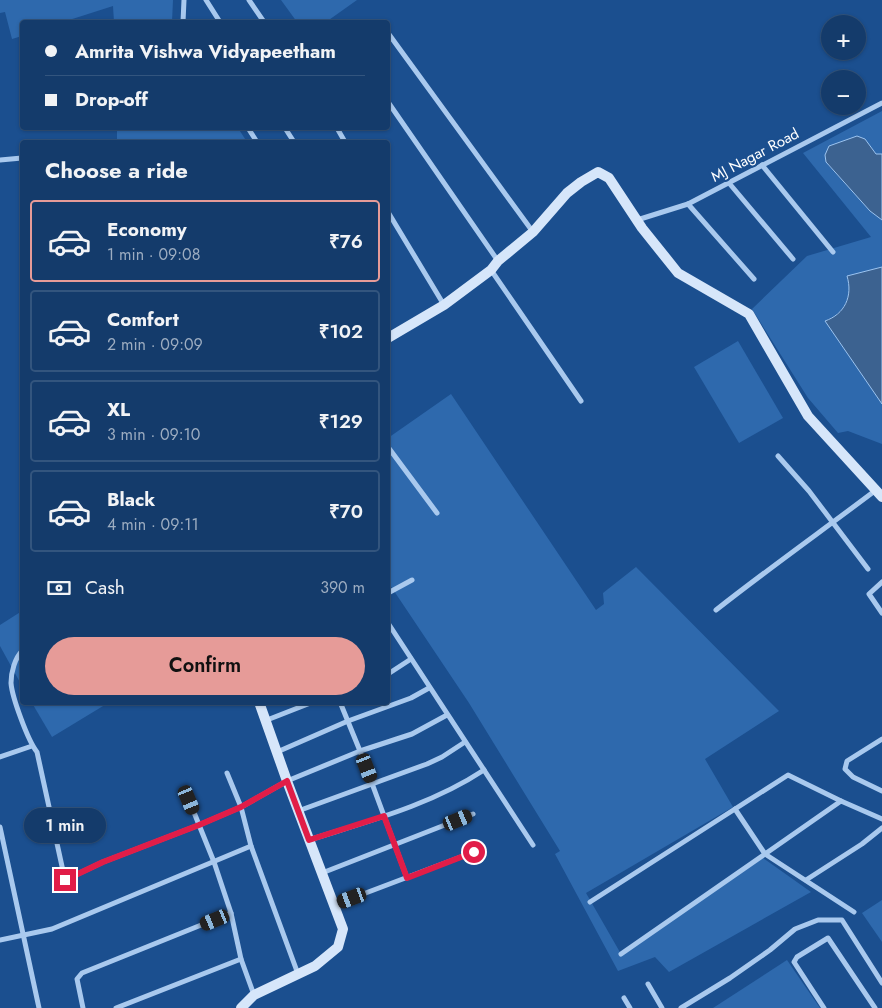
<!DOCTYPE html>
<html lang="en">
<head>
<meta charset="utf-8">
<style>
  body { margin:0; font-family:Jost,sans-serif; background:#1d4271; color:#f1f3f6; height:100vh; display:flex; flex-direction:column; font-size:19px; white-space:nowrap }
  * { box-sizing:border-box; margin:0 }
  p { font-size:16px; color:#9dadc1 }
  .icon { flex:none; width:28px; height:28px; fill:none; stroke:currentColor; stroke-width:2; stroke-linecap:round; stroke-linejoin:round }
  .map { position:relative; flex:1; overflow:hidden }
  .sheet { position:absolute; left:20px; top:140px; width:370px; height:565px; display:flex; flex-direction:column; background:#143b6b; border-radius:5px; box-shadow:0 1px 4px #0004,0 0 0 1px #33557e }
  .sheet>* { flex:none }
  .banner { position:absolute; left:20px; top:20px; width:370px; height:110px; border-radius:5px; box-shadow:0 1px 4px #0004,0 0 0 1px #33557e; display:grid; align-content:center; height:110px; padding:0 25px; background:#143b6b }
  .fabs { position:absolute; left:821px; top:15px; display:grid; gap:10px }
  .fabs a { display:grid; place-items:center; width:45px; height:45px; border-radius:50%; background:#143b6b; box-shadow:0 1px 4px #0004,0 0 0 1px #33557e; font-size:25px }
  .end { position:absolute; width:22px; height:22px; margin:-11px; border:6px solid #e11d48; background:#fff; box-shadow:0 0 0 2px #fff }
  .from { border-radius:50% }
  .bubble { position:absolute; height:35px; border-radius:18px; background:#143b6b; box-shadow:0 1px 4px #0004,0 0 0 1px #33557e; font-size:16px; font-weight:600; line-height:35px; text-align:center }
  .car { position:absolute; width:15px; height:30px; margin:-15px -8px; border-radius:6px; box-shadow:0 0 4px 1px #0007; background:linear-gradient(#222 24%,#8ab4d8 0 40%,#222 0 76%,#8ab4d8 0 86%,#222 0) }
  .banner b { display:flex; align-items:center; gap:18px; height:48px; font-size:19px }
  .banner b+b { border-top:1px solid #33557e }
  .banner i { width:12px; height:12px; background:#f1f3f6 }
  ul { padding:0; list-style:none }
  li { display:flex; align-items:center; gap:15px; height:82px; margin:0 10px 8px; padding:0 15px; border:2px solid #33557e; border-radius:5px }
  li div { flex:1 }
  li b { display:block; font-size:19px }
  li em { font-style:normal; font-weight:600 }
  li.on { border-color:#e69b98 }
  li>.icon { width:45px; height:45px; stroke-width:1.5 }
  h2 { padding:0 25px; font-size:22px; line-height:60px }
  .pay { display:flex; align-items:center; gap:12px; height:55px; padding:0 25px; font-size:19px }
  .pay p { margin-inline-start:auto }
  .action { display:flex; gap:10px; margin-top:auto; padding:10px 25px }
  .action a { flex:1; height:58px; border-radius:30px; background:#e69b98; color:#111; font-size:20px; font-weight:600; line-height:58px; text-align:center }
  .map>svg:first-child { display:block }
  .green { fill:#2e69ad }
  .water { fill:#3c6290; stroke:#9cc4f0 }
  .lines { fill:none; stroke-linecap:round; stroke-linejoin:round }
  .street { stroke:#a9c9ee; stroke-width:5 }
  .secondary { stroke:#d6e6fa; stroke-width:10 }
  .route { stroke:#e11d48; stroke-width:6 }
  .labels { text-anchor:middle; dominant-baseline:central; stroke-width:4.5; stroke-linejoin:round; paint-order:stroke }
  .street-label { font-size:15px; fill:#fff; stroke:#1b4f8f }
</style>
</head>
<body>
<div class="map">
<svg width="882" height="1008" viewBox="0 0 882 1008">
  <rect width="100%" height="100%" fill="#1b4f8f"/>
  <!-- green -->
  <g class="green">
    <polygon points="0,0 173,0 172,22 114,22 113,6 63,22 22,22 22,36 12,39 5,12 0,13"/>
    <polygon points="281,0 357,0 326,22 297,22"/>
    <path d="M 882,111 L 882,154 L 876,154 L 865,139 L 828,165 L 870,211 L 882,220 L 882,267 L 872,270 L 849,282 C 851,301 842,314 825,321 L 882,404 L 882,444 L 848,431 L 838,433 L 808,398 L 752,309 L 807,256 L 871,237 L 803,153 Z"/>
    <polygon points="117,128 238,128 247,142 117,142"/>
    <polygon points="738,341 783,418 739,443 694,367"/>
    <polygon points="451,394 596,610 604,604 603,593 636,567 779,711 705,759 733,807 586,893 621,954 763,858 811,892 669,972 655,957 618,971 555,854 560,851 469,703 388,582 388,438"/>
    <polygon points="22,611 22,686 0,646 0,625"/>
    <polygon points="32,703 108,703 52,737"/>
    <polygon points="882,900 882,942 862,913"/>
    <polygon points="787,960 820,1008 713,1008"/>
  </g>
  <!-- water -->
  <g class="water">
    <polygon points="857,136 865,139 876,154 882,154 882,220 870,211 826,162 825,155 829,146"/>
    <path d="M 882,267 L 882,404 L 825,321 C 845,314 853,296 847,276 Z"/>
  </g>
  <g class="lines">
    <!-- street -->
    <g class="street">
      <polyline points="206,0 220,22"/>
      <polyline points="249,0 264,22"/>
      <polyline points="183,22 184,0"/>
      <polyline points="388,33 533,232"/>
      <polyline points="388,102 498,261"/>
      <polyline points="248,128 257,142"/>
      <polyline points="285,128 294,142"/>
      <polyline points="337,128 345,142"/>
      <polyline points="0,160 22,158"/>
      <polyline points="762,165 833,252"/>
      <polyline points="729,183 793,259"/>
      <polyline points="688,204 754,279"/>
      <polyline points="388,212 444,305"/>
      <polyline points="637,220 688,204 882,103"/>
      <polyline points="491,270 581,401"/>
      <polyline points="388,447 437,513"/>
      <polyline points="778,456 809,491 868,569"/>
      <polyline points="882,582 869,594 882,613"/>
      <polyline points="388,593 412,580"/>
      <path d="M 716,610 C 768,569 823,530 876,490"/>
      <polyline points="388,623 533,845"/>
      <path d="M 22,651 C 15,658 11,672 11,683 C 12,697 28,741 37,752 L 65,880 L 103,862 L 199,825 L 241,807 L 287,781 L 360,751 L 412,734 L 447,715"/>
      <polyline points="388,674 411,659"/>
      <polyline points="340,702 360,751 407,878"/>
      <polyline points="267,720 313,702"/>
      <polyline points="882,739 847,761 845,769 853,777 882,791"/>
      <polyline points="277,752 348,721 411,698 429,688"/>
      <polyline points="0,757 32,746"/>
      <polyline points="227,773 241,807 251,846 298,974"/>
      <polyline points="189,800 214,862 231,913 241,959 254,995"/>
      <polyline points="298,811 427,764 442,757 465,742"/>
      <polyline points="0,827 39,1008"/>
      <path d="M 309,840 C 369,821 431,805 484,770"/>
      <polyline points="322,873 473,814"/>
      <polyline points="806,880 862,844 882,828"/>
      <polyline points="590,902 788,775 841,801"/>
      <polyline points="334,905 474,852"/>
      <polyline points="854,912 765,854 841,801 882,819"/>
      <polyline points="0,940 52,929 251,846"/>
      <polyline points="621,954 765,854 735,809"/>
      <polyline points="648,984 662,1008"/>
      <polyline points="624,998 630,1008"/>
      <polyline points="83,1008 77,979 82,973 231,913"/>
      <polyline points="116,1008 241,959"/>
      <polyline points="681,1008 730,978 770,950 795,929 818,920 842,920 882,983"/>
      <polyline points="824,1008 794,962 797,957 828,938 875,1008"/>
    </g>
    <!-- secondary -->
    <g class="secondary">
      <polyline points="388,338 444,305 491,270 498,261 533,232 567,193 581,182 598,172 609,178 642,228 678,273 749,314 808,416 882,497"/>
      <polyline points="241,1008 254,995 315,966 338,947 343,929 287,781 259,702"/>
    </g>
  </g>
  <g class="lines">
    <!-- route -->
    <polyline class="route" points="65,880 103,862 199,825 241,807 287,781 309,840 384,816 407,878 474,852"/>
  </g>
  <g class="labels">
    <!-- street labels -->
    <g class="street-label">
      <text transform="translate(755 155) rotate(-28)">MJ Nagar Road</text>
    </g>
  </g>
</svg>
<div class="fabs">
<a>+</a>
<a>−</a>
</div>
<i class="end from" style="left:474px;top:852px"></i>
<i class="end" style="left:65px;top:880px"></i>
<div class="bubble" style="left:24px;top:808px;width:82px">1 min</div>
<i class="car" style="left:367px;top:768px;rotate:159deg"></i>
<i class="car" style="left:189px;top:800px;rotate:157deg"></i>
<i class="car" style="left:458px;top:820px;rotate:68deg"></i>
<i class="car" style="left:352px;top:898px;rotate:250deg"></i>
<i class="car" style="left:215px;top:920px;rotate:248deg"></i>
<div class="banner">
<b><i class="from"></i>Amrita Vishwa Vidyapeetham</b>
<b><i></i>Drop-off</b>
</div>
<section class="sheet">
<h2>Choose a ride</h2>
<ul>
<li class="on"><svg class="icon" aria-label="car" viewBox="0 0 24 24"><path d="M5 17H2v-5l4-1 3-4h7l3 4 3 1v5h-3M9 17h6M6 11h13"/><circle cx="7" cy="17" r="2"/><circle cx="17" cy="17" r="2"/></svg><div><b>Economy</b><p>1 min · 09:08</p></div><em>₹76</em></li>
<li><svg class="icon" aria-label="car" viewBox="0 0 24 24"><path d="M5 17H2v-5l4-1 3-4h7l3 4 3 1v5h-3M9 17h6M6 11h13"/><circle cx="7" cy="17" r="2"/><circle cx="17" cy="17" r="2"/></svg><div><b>Comfort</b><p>2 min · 09:09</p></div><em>₹102</em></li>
<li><svg class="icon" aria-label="car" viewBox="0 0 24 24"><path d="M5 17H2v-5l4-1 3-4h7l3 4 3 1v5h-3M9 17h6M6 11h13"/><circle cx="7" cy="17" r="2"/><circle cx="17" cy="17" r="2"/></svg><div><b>XL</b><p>3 min · 09:10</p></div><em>₹129</em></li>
<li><svg class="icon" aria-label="car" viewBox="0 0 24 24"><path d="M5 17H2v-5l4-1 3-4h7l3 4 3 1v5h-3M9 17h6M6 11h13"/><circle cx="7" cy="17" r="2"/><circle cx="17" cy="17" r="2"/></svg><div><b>Black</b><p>4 min · 09:11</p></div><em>₹70</em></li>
</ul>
<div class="pay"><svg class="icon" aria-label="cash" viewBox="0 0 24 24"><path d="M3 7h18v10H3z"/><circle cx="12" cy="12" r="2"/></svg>Cash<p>390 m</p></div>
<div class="action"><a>Confirm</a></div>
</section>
</div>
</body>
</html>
